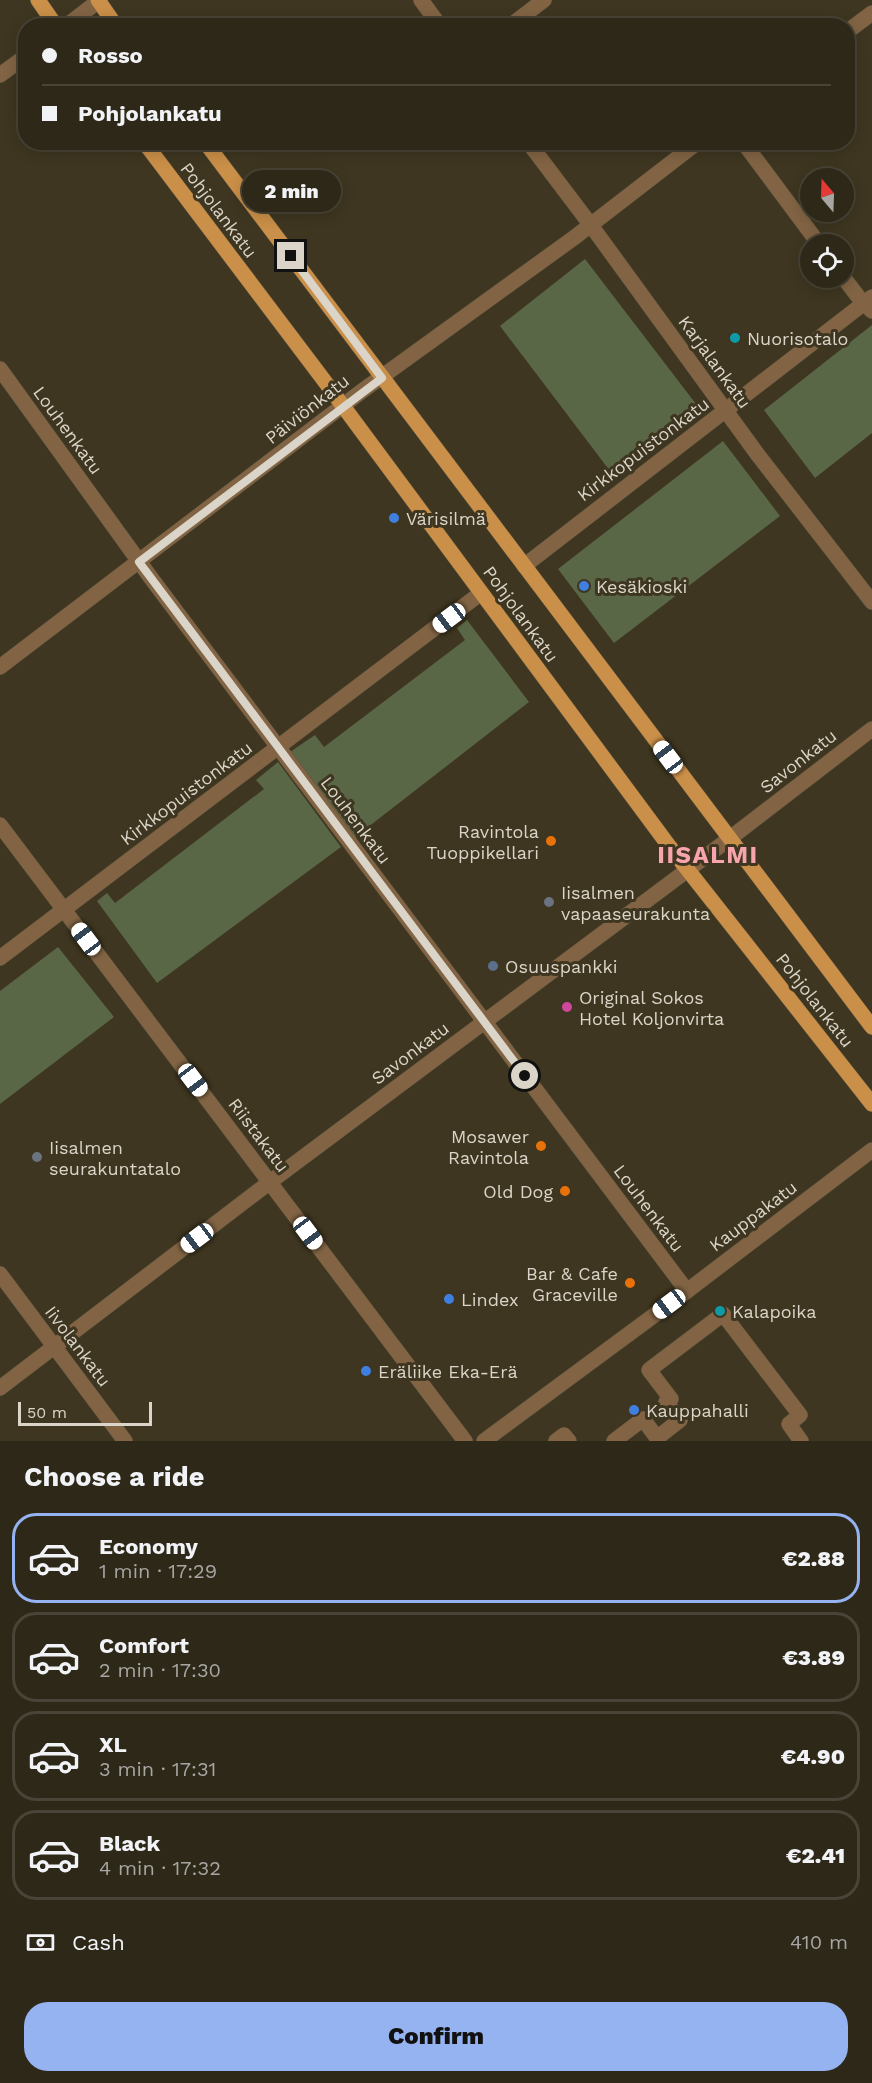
<!DOCTYPE html>
<html lang="en">
<head>
<meta charset="utf-8">
<style>
  body { margin:0; font-family:"Work Sans",sans-serif; background:#3a3425; color:#f1f3f6; height:100vh; display:flex; flex-direction:column; font-size:22px; white-space:nowrap }
  * { box-sizing:border-box; margin:0 }
  p { font-size:20px; color:#a7a6a2 }
  .icon { flex:none; width:33px; height:33px; fill:none; stroke:currentColor; stroke-width:2; stroke-linecap:round; stroke-linejoin:round }
  .map { position:relative; height:1441px; overflow:hidden }
  .panel { display:flex; flex-direction:column; background:#2e2818; flex:1 }
  .panel>* { flex:none }
  .guide { position:absolute; left:18px; top:18px; width:837px; height:132px; border-radius:24px; box-shadow:0 3px 15px #0003,0 0 0 2px #494437; display:grid; align-content:center; height:132px; padding:0 24px; background:#2e2818 }
  .needle { width:39px; rotate:341deg }
  .tools { position:absolute; left:800px; top:168px; display:grid; gap:12px }
  .tools a { display:grid; place-items:center; width:54px; height:54px; border-radius:50%; background:#2e2818; box-shadow:0 3px 15px #0003,0 0 0 2px #494437; font-size:30px }
  .scale { position:absolute; left:18px; bottom:15px; width:134px; box-sizing:border-box; padding-left:6px; border:3px solid #dad5c8; border-top:0; font-size:16px; line-height:21px; white-space:nowrap; color:#dad5c8; -webkit-text-stroke:4px #3e3620; paint-order:stroke }
  .end { position:absolute; width:27px; height:27px; margin:-14px; border:8px solid #dad5c8; background:#111; box-shadow:0 0 0 3px #111 }
  .from { border-radius:50% }
  .bubble { position:absolute; height:42px; border-radius:21px; background:#2e2818; box-shadow:0 3px 15px #0003,0 0 0 2px #494437; font-size:20px; font-weight:800; line-height:42px; text-align:center }
  .car { position:absolute; width:18px; height:36px; margin:-18px -9px; border-radius:8px; box-shadow:0 0 4px 2px #0007; background:linear-gradient(#fff 24%,#345 0 40%,#fff 0 76%,#345 0 86%,#fff 0) }
  .guide b { display:flex; align-items:center; gap:21px; height:57px; font-size:22px }
  .guide b+b { border-top:2px solid #494437 }
  .guide i { width:15px; height:15px; background:#f1f3f6 }
  ul { padding:0; list-style:none }
  li { display:flex; align-items:center; gap:18px; height:90px; margin:0 12px 9px; padding:0 12px; border:3px solid #494437; border-radius:24px }
  li div { flex:1 }
  li b { display:block; font-size:22px }
  li em { font-style:normal; font-weight:800 }
  li.current { border-color:#95b2f1 }
  li>.icon { width:54px; height:54px; stroke-width:1.5 }
  h2 { padding:0 24px; font-size:27px; line-height:72px }
  .pay { display:flex; align-items:center; gap:15px; height:66px; padding:0 24px; font-size:22px }
  .pay p { margin-inline-start:auto }
  .action { display:flex; gap:12px; margin-top:auto; padding:12px 24px }
  .action a { flex:1; height:69px; border-radius:24px; background:#95b2f1; color:#111; font-size:24px; font-weight:800; line-height:69px; text-align:center }
  .map>svg:first-child { display:block }
  .green { fill:#5a6747 }
  .lines { fill:none; stroke-linecap:round; stroke-linejoin:round }
  .minor-casing { stroke:#5a533e; stroke-width:16 }
  .major-casing { stroke:#5a533e; stroke-width:16 }
  .minor { stroke:#826444; stroke-width:15 }
  .major { stroke:#ca8f48; stroke-width:15 }
  .route { stroke:#dad5c8; stroke-width:8 }
  .culture-dot { fill:#0f9aa8; stroke:#3e3620; stroke-width:2 }
  .shop-dot { fill:#3f7fe0; stroke:#3e3620; stroke-width:2 }
  .food-dot { fill:#e8710a; stroke:#3e3620; stroke-width:2 }
  .worship-dot { fill:#6b7280; stroke:#3e3620; stroke-width:2 }
  .service-dot { fill:#5c6f8a; stroke:#3e3620; stroke-width:2 }
  .hotel-dot { fill:#d1479c; stroke:#3e3620; stroke-width:2 }
  .labels { text-anchor:middle; dominant-baseline:central; stroke-width:6; stroke-linejoin:round; paint-order:stroke }
  .street-label { font-size:18px; fill:#dad5c8; stroke:#3e3620 }
  .poi-label { font-size:18px; fill:#dad5c8; stroke:#3e3620; text-anchor:start }
  .district-label { font-size:24px; font-weight:bold; letter-spacing:1.5px; fill:#f8a4ac; stroke:#3e3620 }
</style>
</head>
<body>
<div class="map">
<svg width="872" height="1441" viewBox="0 0 872 1441">
  <rect width="100%" height="100%" fill="#3e3620"/>
  <!-- green -->
  <g class="green">
    <polygon points="585,259 696,404 610,471 500,326"/>
    <polygon points="872,325 872,433 815,478 764,410"/>
    <polygon points="723,441 780,516 614,643 558,569"/>
    <polygon points="467,620 529,702 354,838 290,752 315,735 324,747 465,640 457,628"/>
    <polygon points="278,762 341,847 157,983 97,901 107,893 115,903 264,789 256,780"/>
    <polygon points="58,947 114,1017 0,1104 0,991"/>
  </g>
  <g class="lines">
    <!-- minor casing -->
    <g class="minor-casing">
      <g id="minor">
        <polyline points="421,0 440,26"/>
        <polyline points="66,26 100,0"/>
        <polyline points="510,26 544,0"/>
        <polyline points="848,31 872,13"/>
        <polyline points="0,75 26,56"/>
        <polyline points="528,142 590,224 758,455 872,602"/>
        <polyline points="743,142 819,244"/>
        <polyline points="843,277 863,303 872,311"/>
        <polyline points="0,369 151,578 687,1291"/>
        <polyline points="524,566 872,297"/>
        <polyline points="0,667 362,391 575,237 698,142"/>
        <polyline points="0,825 465,1441"/>
        <polyline points="0,958 481,593"/>
        <polyline points="0,1274 125,1441"/>
        <polyline points="0,1388 270,1182 729,839 872,729"/>
        <polyline points="484,1441 687,1291 872,1150"/>
        <polyline points="556,1441 564,1435 569,1441"/>
        <polyline points="614,1441 643,1419 657,1438 680,1420 666,1402 671,1399 649,1370 723,1314 800,1415 789,1424 801,1441"/>
      </g>
    </g>
    <!-- major casing -->
    <g class="major-casing">
      <g id="major">
        <polyline points="38,0 56,26"/>
        <polyline points="98,0 116,26"/>
        <polyline points="144,142 323,379 669,846 872,1104"/>
        <polyline points="205,142 872,1027"/>
      </g>
    </g>
    <!-- minor -->
    <use href="#minor" class="minor"/>
    <!-- major -->
    <use href="#major" class="major"/>
  </g>
  <g class="lines">
    <!-- route -->
    <polyline class="route" points="291,256 382,378 139,562 525,1076"/>
  </g>
  <!-- markers -->
  <g class="culture-dot">
    <circle cx="735" cy="338" r="6"/>
    <circle cx="720" cy="1311" r="6"/>
  </g>
  <g class="shop-dot">
    <circle cx="394" cy="518" r="6"/>
    <circle cx="584" cy="586" r="6"/>
    <circle cx="449" cy="1299" r="6"/>
    <circle cx="366" cy="1371" r="6"/>
    <circle cx="634" cy="1410" r="6"/>
  </g>
  <g class="food-dot">
    <circle cx="551" cy="841" r="6"/>
    <circle cx="541" cy="1146" r="6"/>
    <circle cx="565" cy="1191" r="6"/>
    <circle cx="630" cy="1283" r="6"/>
  </g>
  <g class="worship-dot">
    <circle cx="549" cy="902" r="6"/>
    <circle cx="37" cy="1157" r="6"/>
  </g>
  <circle class="service-dot" cx="493" cy="966" r="6"/>
  <circle class="hotel-dot" cx="567" cy="1007" r="6"/>
  <g class="labels">
    <!-- street labels -->
    <g class="street-label">
      <text transform="translate(219 210) rotate(53)">Pohjolankatu</text>
      <text transform="translate(715 362) rotate(54)">Karjalankatu</text>
      <text transform="translate(307 409) rotate(-38)">Päiviönkatu</text>
      <text transform="translate(68 430) rotate(54)">Louhenkatu</text>
      <text transform="translate(643 449) rotate(-37)">Kirkkopuistonkatu</text>
      <text transform="translate(521 614) rotate(54)">Pohjolankatu</text>
      <text transform="translate(798 761) rotate(-38)">Savonkatu</text>
      <text transform="translate(186 793) rotate(-37)">Kirkkopuistonkatu</text>
      <text transform="translate(356 820) rotate(53)">Louhenkatu</text>
      <text transform="translate(815 1000) rotate(52)">Pohjolankatu</text>
      <text transform="translate(410 1053) rotate(-37)">Savonkatu</text>
      <text transform="translate(259 1135) rotate(53)">Riistakatu</text>
      <text transform="translate(649 1208) rotate(53)">Louhenkatu</text>
      <text transform="translate(753 1216) rotate(-37)">Kauppakatu</text>
      <text transform="translate(78 1346) rotate(53)">Iivolankatu</text>
    </g>
    <!-- poi labels -->
    <g class="poi-label">
      <text x="747" y="338">Nuorisotalo</text>
      <text x="406" y="518">Värisilmä</text>
      <text x="596" y="586">Kesäkioski</text>
      <text x="539" y="831" text-anchor="end">Ravintola<tspan x="539" dy="21">Tuoppikellari</tspan></text>
      <text x="561" y="892">Iisalmen<tspan x="561" dy="21">vapaaseurakunta</tspan></text>
      <text x="505" y="966">Osuuspankki</text>
      <text x="579" y="997">Original Sokos<tspan x="579" dy="21">Hotel Koljonvirta</tspan></text>
      <text x="529" y="1136" text-anchor="end">Mosawer<tspan x="529" dy="21">Ravintola</tspan></text>
      <text x="49" y="1147">Iisalmen<tspan x="49" dy="21">seurakuntatalo</tspan></text>
      <text x="553" y="1191" text-anchor="end">Old Dog</text>
      <text x="618" y="1273" text-anchor="end">Bar &amp; Cafe<tspan x="618" dy="21">Graceville</tspan></text>
      <text x="461" y="1299">Lindex</text>
      <text x="732" y="1311">Kalapoika</text>
      <text x="378" y="1371">Eräliike Eka-Erä</text>
      <text x="646" y="1410">Kauppahalli</text>
    </g>
    <!-- district labels -->
    <g class="district-label">
      <text x="708" y="855">IISALMI</text>
    </g>
  </g>
</svg>
<div class="tools">
<a><svg class="needle" viewBox="-14 -14 28 28"><path d="M0-13l5 13h-10z" fill="#e53935"/><path d="M0 13l5-13h-10z" fill="#a7a6a2"/></svg></a>
<a><svg class="icon" aria-label="locate" viewBox="0 0 24 24"><circle cx="12" cy="12" r="6"/><path d="M12 2v4M12 18v4M2 12h4M18 12h4"/></svg></a>
</div>
<div class="scale">50 m</div>
<i class="end from" style="left:525px;top:1076px"></i>
<i class="end" style="left:291px;top:256px"></i>
<div class="bubble" style="left:242px;top:170px;width:99px">2 min</div>
<i class="car" style="left:449px;top:618px;rotate:233deg"></i>
<i class="car" style="left:668px;top:757px;rotate:323deg"></i>
<i class="car" style="left:86px;top:939px;rotate:323deg"></i>
<i class="car" style="left:193px;top:1080px;rotate:143deg"></i>
<i class="car" style="left:308px;top:1233px;rotate:143deg"></i>
<i class="car" style="left:197px;top:1238px;rotate:233deg"></i>
<i class="car" style="left:669px;top:1304px;rotate:233deg"></i>
<div class="guide">
<b><i class="from"></i>Rosso</b>
<b><i></i>Pohjolankatu</b>
</div>
</div>
<section class="panel">
<h2>Choose a ride</h2>
<ul>
<li class="current"><svg class="icon" aria-label="car" viewBox="0 0 24 24"><path d="M5 17H2v-5l4-1 3-4h7l3 4 3 1v5h-3M9 17h6M6 11h13"/><circle cx="7" cy="17" r="2"/><circle cx="17" cy="17" r="2"/></svg><div><b>Economy</b><p>1 min · 17:29</p></div><em>€2.88</em></li>
<li><svg class="icon" aria-label="car" viewBox="0 0 24 24"><path d="M5 17H2v-5l4-1 3-4h7l3 4 3 1v5h-3M9 17h6M6 11h13"/><circle cx="7" cy="17" r="2"/><circle cx="17" cy="17" r="2"/></svg><div><b>Comfort</b><p>2 min · 17:30</p></div><em>€3.89</em></li>
<li><svg class="icon" aria-label="car" viewBox="0 0 24 24"><path d="M5 17H2v-5l4-1 3-4h7l3 4 3 1v5h-3M9 17h6M6 11h13"/><circle cx="7" cy="17" r="2"/><circle cx="17" cy="17" r="2"/></svg><div><b>XL</b><p>3 min · 17:31</p></div><em>€4.90</em></li>
<li><svg class="icon" aria-label="car" viewBox="0 0 24 24"><path d="M5 17H2v-5l4-1 3-4h7l3 4 3 1v5h-3M9 17h6M6 11h13"/><circle cx="7" cy="17" r="2"/><circle cx="17" cy="17" r="2"/></svg><div><b>Black</b><p>4 min · 17:32</p></div><em>€2.41</em></li>
</ul>
<div class="pay"><svg class="icon" aria-label="cash" viewBox="0 0 24 24"><path d="M3 7h18v10H3z"/><circle cx="12" cy="12" r="2"/></svg>Cash<p>410 m</p></div>
<div class="action"><a>Confirm</a></div>
</section>
</body>
</html>
